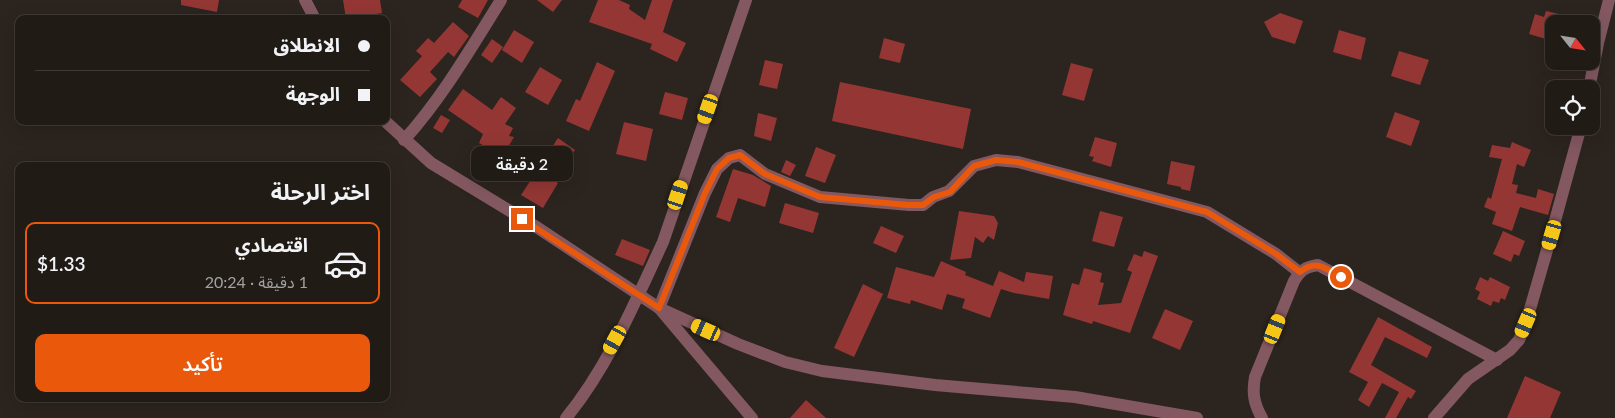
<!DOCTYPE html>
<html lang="ar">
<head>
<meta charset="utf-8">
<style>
  body { margin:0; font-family:Lato,"Noto Sans Arabic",sans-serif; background:#29241f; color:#f1f3f6; direction:rtl; height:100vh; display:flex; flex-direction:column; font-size:19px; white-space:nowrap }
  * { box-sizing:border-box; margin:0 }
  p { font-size:16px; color:#a2a1a1 }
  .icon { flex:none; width:28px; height:28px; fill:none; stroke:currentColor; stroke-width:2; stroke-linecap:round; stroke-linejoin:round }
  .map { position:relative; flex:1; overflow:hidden; direction:ltr }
  .details { position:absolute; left:15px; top:162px; width:375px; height:240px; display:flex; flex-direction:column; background:#211b16; border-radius:10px; box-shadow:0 5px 20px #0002,0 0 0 1px #3e3935; direction:rtl }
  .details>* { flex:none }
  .guide { position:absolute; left:15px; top:15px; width:375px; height:110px; border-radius:10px; box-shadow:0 5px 20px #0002,0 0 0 1px #3e3935; direction:rtl; display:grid; align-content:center; height:110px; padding:0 20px; background:#211b16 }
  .needle { width:32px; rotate:120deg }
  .tools { position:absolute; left:1545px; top:15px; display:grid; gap:10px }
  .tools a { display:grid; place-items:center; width:55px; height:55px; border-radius:10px; background:#211b16; box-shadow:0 5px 20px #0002,0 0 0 1px #3e3935; font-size:25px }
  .end { position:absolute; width:22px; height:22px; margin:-11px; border:6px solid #ea580c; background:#fff; box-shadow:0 0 0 2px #fff }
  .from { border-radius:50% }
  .bubble { position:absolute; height:35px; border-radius:10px; background:#211b16; box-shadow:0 5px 20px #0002,0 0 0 1px #3e3935; font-size:16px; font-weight:600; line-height:35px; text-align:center; direction:rtl }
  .car { position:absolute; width:15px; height:30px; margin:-15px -8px; border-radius:6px; box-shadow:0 0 4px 1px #0007; background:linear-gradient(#f5c518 24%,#345 0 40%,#f5c518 0 76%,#345 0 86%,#f5c518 0) }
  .guide b { display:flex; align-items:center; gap:18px; height:48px; font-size:19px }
  .guide b+b { border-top:1px solid #3e3935 }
  .guide i { width:12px; height:12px; background:#f1f3f6 }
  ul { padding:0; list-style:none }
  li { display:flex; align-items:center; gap:15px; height:82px; margin:0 10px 8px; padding:0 10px; border:2px solid #3e3935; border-radius:10px }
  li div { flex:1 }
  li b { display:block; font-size:19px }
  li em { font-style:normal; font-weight:600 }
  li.selected { border-color:#ea580c }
  li>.icon { width:45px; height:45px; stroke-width:1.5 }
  h2 { padding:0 20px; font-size:22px; line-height:60px }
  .button { display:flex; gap:10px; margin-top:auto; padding:10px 20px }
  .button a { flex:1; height:58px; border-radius:10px; background:#ea580c; color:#fff; font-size:20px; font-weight:600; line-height:58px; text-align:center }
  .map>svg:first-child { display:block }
  .building { fill:#943734 }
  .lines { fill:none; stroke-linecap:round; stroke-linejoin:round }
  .minor { stroke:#835861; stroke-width:12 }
  .route { stroke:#ea580c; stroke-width:6 }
</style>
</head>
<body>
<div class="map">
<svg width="1615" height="418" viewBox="0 0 1615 418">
  <rect width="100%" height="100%" fill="#2c241e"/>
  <!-- building -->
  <g class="building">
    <polygon points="181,0 219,0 217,12 181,5"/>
    <polygon points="343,0 380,0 382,13 346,19"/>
    <polygon points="462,0 488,0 478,18 458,7"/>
    <polygon points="537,0 562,0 553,12"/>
    <polygon points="598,0 619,0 630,5 629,9 645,20 652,0 673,0 663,32 686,43 677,62 650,49 652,44 589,22"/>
    <polygon points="1546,11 1563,15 1560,24 1554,24 1554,33 1552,32 1549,40 1529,34 1535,14 1544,17"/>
    <polygon points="1280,13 1303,21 1295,44 1272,37 1264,22"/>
    <polygon points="453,22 469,36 454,57 448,52 430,72 437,79 420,97 400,80 422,56 416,51 428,38 434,43"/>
    <polygon points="514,30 534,42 522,63 502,50"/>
    <polygon points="1339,30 1366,38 1361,60 1333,52"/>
    <polygon points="884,38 905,44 900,63 879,58"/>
    <polygon points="492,39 503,47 492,63 481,55"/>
    <polygon points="1399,51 1429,60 1420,85 1391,76"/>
    <polygon points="765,60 783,64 777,89 759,85"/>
    <polygon points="597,62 615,71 589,131 566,121 576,99 580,101"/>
    <polygon points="1071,63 1093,69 1084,101 1062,95"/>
    <polygon points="540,67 562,80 548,105 525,92"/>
    <polygon points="840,82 971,109 963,149 832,121"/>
    <polygon points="463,89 492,110 501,97 516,108 505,124 513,128 509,136 514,137 503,156 479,143 483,134 448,110"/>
    <polygon points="665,92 688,98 682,120 659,114"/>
    <polygon points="1395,112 1420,121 1411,146 1386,137"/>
    <polygon points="758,113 777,118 771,141 754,136"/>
    <polygon points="441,115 450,120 442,133 433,128"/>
    <polygon points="624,122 653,129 646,161 616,154"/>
    <polygon points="1095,137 1117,143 1111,167 1092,161 1094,157 1089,156"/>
    <polygon points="558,138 575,150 553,180 558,183 543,208 521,195"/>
    <polygon points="1512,142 1531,150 1524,167 1517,164 1512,184 1518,185 1516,193 1536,198 1538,189 1554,194 1548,215 1520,207 1512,231 1492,224 1496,212 1484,207 1488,197 1491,199 1502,159 1489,157 1492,145 1510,148"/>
    <polygon points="816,147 836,155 825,183 805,176"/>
    <polygon points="786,160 796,165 790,176 781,172"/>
    <polygon points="1171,161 1195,166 1190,191 1181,189 1181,187 1167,184"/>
    <polygon points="733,169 753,175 771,186 765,207 738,198 730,222 716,217"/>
    <polygon points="785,203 819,213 813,233 779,223"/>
    <polygon points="959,211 994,216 998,223 994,240 988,236 983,243 975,237 971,258 950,260"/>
    <polygon points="1100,211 1123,217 1114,247 1092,241"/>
    <polygon points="881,226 904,236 896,253 873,243"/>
    <polygon points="1503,231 1525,241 1519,256 1514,254 1511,262 1493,254"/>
    <polygon points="622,239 650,250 643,266 615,255"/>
    <polygon points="1144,251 1158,256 1130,333 1093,321 1092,324 1063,315 1072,283 1079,285 1084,268 1102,273 1100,282 1104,283 1098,305 1121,303 1132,272 1127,270 1134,254 1142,257"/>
    <polygon points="941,261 966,272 965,275 993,286 999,271 1024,282 1026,272 1053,276 1049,299 1014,293 1001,289 990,318 962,308 965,299 947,294 942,310 911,300 910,304 887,298 896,267 934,277"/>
    <polygon points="1480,277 1488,281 1490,277 1510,287 1505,300 1501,298 1499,303 1493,301 1491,306 1477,299 1480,292 1475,289"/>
    <polygon points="863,284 883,294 854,357 834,348"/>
    <polygon points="1165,309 1193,321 1180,350 1152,338"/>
    <polygon points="1378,317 1432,347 1427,358 1385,337 1371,365 1416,391 1411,399 1408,397 1396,418 1385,418 1399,392 1382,383 1369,407 1358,400 1368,382 1349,372"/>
    <polygon points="1525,376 1561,392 1550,418 1507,418"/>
    <polygon points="806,400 826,418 790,418"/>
  </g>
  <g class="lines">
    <!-- minor -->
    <g class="minor">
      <polyline points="305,0 315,19"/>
      <polyline points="1589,89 1598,43 1609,0"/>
      <polyline points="385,121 431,163 538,228 659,308 738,344 785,362 822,371 935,385 1075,397 1197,418"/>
      <path d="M 404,140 C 442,98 471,48 501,0"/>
      <path d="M 566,418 C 608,367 635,302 663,242 L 746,0"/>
      <polyline points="752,418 659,308 705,193 717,169 729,158 740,155 765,174 820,197 909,205 923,205 933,197 949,191 974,166 996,160 1018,162 1207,212 1276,254 1299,272"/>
      <path d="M 1262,418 C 1254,404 1252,393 1255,377 L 1294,281 C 1301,270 1305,267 1318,265 L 1497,360"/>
      <polyline points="1434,418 1468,379 1510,350 1519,340 1526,323 1547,250 1581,126"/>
    </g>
  </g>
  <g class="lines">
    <!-- route -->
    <path class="route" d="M 522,219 L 659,308 L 705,193 L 717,169 L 729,158 L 740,155 L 765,174 L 820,197 L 908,205 L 923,205 L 934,197 L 950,192 L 974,166 L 996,160 L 1018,162 L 1207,212 L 1276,254 L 1300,272 C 1316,259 1325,268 1341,277"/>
  </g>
</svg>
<div class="tools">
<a><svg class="needle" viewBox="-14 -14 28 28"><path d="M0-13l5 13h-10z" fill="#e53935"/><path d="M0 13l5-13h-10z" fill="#a2a1a1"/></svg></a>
<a><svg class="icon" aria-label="locate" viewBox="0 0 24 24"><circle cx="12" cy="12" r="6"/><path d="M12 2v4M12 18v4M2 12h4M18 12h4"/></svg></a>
</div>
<i class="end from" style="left:1341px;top:277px"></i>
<i class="end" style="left:522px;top:219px"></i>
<div class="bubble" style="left:471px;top:146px;width:102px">2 دقيقة</div>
<i class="car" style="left:708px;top:109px;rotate:199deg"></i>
<i class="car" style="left:678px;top:195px;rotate:18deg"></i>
<i class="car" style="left:1552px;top:235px;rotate:196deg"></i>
<i class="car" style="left:1526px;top:323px;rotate:203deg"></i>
<i class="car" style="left:1275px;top:329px;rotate:22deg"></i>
<i class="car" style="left:706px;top:330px;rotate:294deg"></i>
<i class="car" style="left:615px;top:340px;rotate:209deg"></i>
<div class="guide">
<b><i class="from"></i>الانطلاق</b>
<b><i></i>الوجهة</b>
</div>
<section class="details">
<h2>اختر الرحلة</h2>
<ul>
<li class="selected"><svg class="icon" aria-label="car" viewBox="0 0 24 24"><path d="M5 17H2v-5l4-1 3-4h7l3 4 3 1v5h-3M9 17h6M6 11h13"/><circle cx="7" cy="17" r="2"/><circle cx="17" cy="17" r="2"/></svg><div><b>اقتصادي</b><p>1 دقيقة · 20:24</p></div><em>$1.33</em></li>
</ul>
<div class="button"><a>تأكيد</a></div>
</section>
</div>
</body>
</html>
